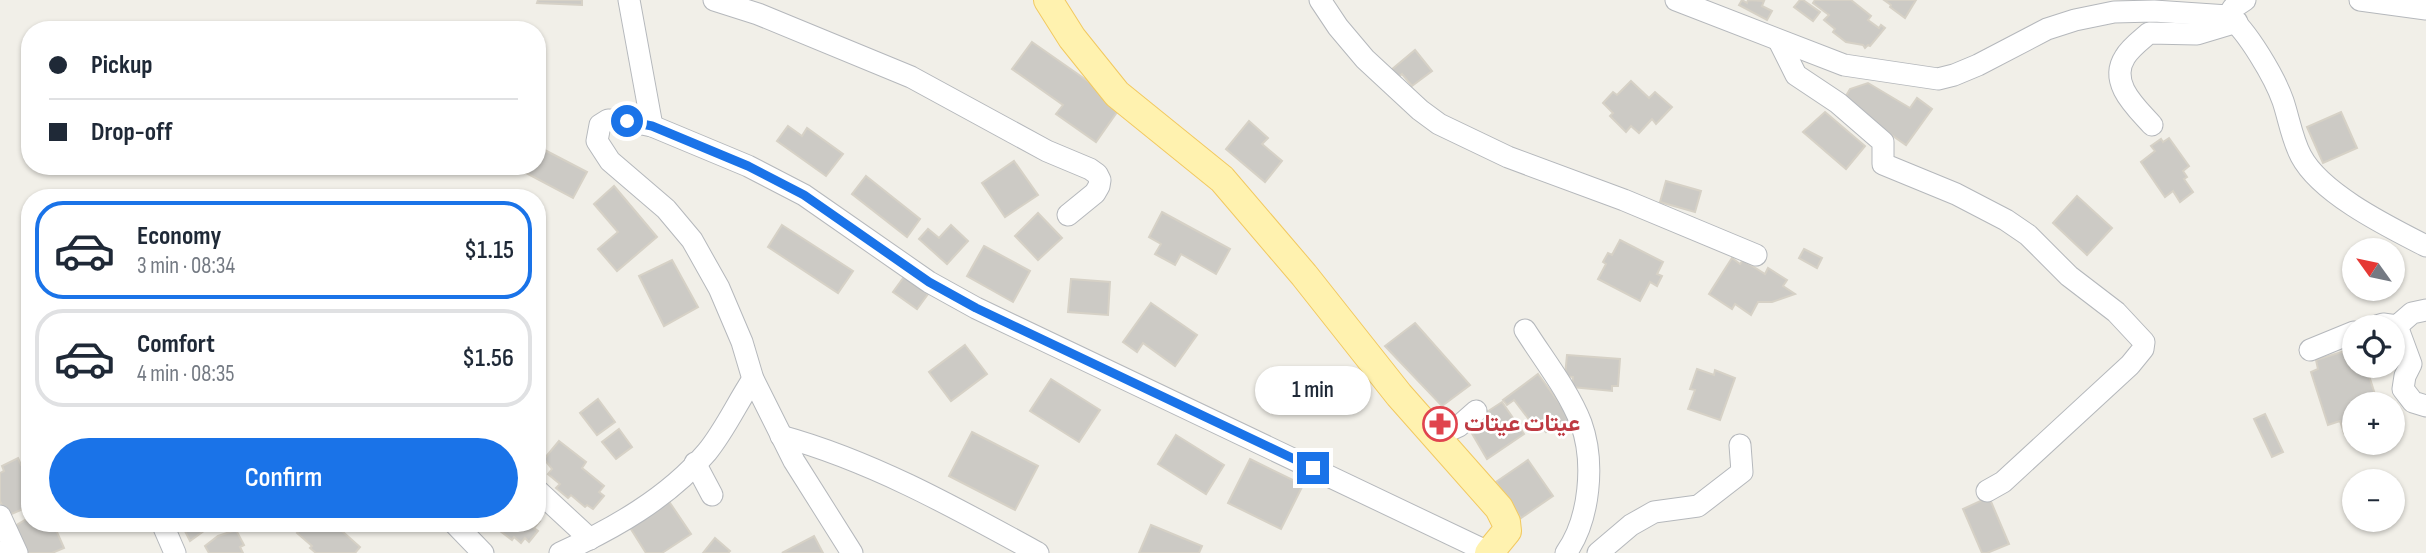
<!DOCTYPE html>
<html lang="en">
<head>
<meta charset="utf-8">
<style>
  body { margin:0; font-family:"Sofia Sans Condensed",Vazirmatn,sans-serif; background:#f6f6f7; color:#1f2937; height:100vh; display:flex; flex-direction:column; font-size:26px; white-space:nowrap }
  * { box-sizing:border-box; margin:0 }
  p { font-size:23px; color:#747a83 }
  .icon { flex:none; width:38px; height:38px; fill:none; stroke:currentColor; stroke-width:2; stroke-linecap:round; stroke-linejoin:round }
  .map { position:relative; flex:1; overflow:hidden }
  .sheet { position:absolute; left:21px; top:189px; width:525px; height:343px; display:flex; flex-direction:column; background:#fff; border-radius:28px; box-shadow:0 2px 5px #0004 }
  .sheet>* { flex:none }
  .top-card { position:absolute; left:21px; top:21px; width:525px; height:154px; border-radius:28px; box-shadow:0 2px 5px #0004; display:grid; align-content:center; height:154px; padding:0 28px; background:#fff }
  .needle { width:46px; rotate:303deg }
  .tools { position:absolute; left:2342px; top:238px; display:grid; gap:14px }
  .tools a { display:grid; place-items:center; width:63px; height:63px; border-radius:50%; background:#fff; box-shadow:0 2px 5px #0004; font-size:35px }
  .end { position:absolute; width:32px; height:32px; margin:-16px; border:9px solid #1a73e8; background:#fff; box-shadow:0 0 0 4px #fff }
  .from { border-radius:50% }
  .bubble { position:absolute; height:49px; border-radius:24px; background:#fff; box-shadow:0 2px 5px #0004; font-size:23px; font-weight:600; line-height:49px; text-align:center }
  .top-card b { display:flex; align-items:center; gap:24px; height:66px; font-size:26px }
  .top-card b+b { border-top:2px solid #e0e1e3 }
  .top-card i { width:18px; height:18px; background:#1f2937 }
  ul { padding:12px 0 0; list-style:none }
  li { display:flex; align-items:center; gap:21px; height:98px; margin:0 14px 10px; padding:0 14px; border:4px solid #e0e1e3; border-radius:28px }
  li div { flex:1 }
  li b { display:block; font-size:26px }
  li em { font-style:normal; font-weight:600 }
  li.selected { border-color:#1a73e8 }
  li>.icon { width:63px; height:63px; stroke-width:1.5 }
  .action { display:flex; gap:14px; margin-top:auto; padding:14px 28px }
  .action a { flex:1; height:80px; border-radius:42px; background:#1a73e8; color:#fff; font-size:28px; font-weight:600; line-height:80px; text-align:center }
  .map>svg:first-child { display:block }
  .building { fill:#cccac5; stroke:#d6d1c6; stroke-width:2 }
  .lines { fill:none; stroke-linecap:round; stroke-linejoin:round }
  .minor-casing { stroke:#b5b8bc; stroke-width:23 }
  .major-casing { stroke:#f2c960; stroke-width:30 }
  .minor { stroke:#fff; stroke-width:21 }
  .major { stroke:#fff2af; stroke-width:28 }
  .route { stroke:#1a73e8; stroke-width:9 }
  .labels { text-anchor:middle; dominant-baseline:central; stroke-width:5; stroke-linejoin:round; paint-order:stroke }
  .health-label { font-size:23px; font-weight:bold; fill:#be3a42; stroke:#fff; text-anchor:start }
</style>
</head>
<body>
<div class="map">
<svg width="2426" height="553" viewBox="0 0 2426 553">
  <rect width="100%" height="100%" fill="#f1efe8"/>
  <!-- building -->
  <g class="building">
    <polygon points="538,0 582,0 582,5 537,3"/>
    <polygon points="1742,0 1747,3 1748,0 1764,1 1762,6 1772,11 1767,20 1739,5"/>
    <polygon points="1800,0 1803,0 1820,12 1813,21 1794,7"/>
    <polygon points="1815,0 1851,0 1871,16 1868,20 1879,28 1881,25 1885,28 1870,46 1868,45 1865,48 1863,45 1846,42 1833,32 1835,29 1824,20 1829,15 1813,3"/>
    <polygon points="1884,0 1916,0 1905,18 1890,7 1891,5"/>
    <polygon points="1032,42 1122,105 1096,142 1056,114 1063,105 1012,69"/>
    <polygon points="1415,50 1432,71 1412,86 1402,74 1396,79 1390,71"/>
    <polygon points="1631,81 1649,98 1655,92 1672,107 1656,124 1652,119 1639,133 1631,126 1626,132 1610,116 1613,113 1603,103 1613,92 1617,95"/>
    <polygon points="1868,83 1910,108 1917,98 1932,109 1906,145 1843,101 1850,89"/>
    <polygon points="1825,112 1865,146 1846,169 1803,132"/>
    <polygon points="2341,112 2357,148 2323,163 2307,127"/>
    <polygon points="1249,121 1268,138 1262,144 1282,161 1265,182 1226,149"/>
    <polygon points="788,126 802,136 807,128 843,154 826,176 777,141"/>
    <polygon points="2169,138 2189,166 2183,171 2187,177 2184,179 2193,192 2180,202 2173,191 2165,197 2141,162 2155,151 2151,146 2161,139 2163,142"/>
    <polygon points="537,146 587,172 573,198 513,166 537,166"/>
    <polygon points="1014,161 1038,195 1005,217 982,183"/>
    <polygon points="866,176 920,219 907,237 852,194"/>
    <polygon points="1666,181 1701,191 1695,212 1660,202"/>
    <polygon points="614,186 657,237 617,271 598,249 618,232 594,204"/>
    <polygon points="2077,196 2112,228 2087,255 2053,223"/>
    <polygon points="1162,212 1230,249 1216,274 1181,254 1175,265 1155,254 1161,244 1149,237"/>
    <polygon points="1038,213 1062,238 1038,260 1015,236"/>
    <polygon points="782,225 853,271 838,293 768,247"/>
    <polygon points="951,225 968,241 947,264 919,239 928,229 939,238"/>
    <polygon points="1620,240 1663,262 1657,274 1662,276 1657,286 1650,282 1640,301 1598,279 1606,264 1603,262 1608,253 1612,255"/>
    <polygon points="984,246 1030,271 1013,302 967,276"/>
    <polygon points="1804,249 1822,258 1817,268 1799,258"/>
    <polygon points="1732,258 1740,264 1743,260 1765,274 1768,268 1787,280 1783,286 1795,294 1772,302 1758,302 1751,315 1735,304 1732,309 1709,294"/>
    <polygon points="672,260 698,307 664,326 639,276"/>
    <polygon points="904,277 928,294 917,309 893,292"/>
    <polygon points="1071,279 1110,282 1108,315 1068,312"/>
    <polygon points="1151,303 1197,335 1175,366 1143,343 1137,352 1123,342"/>
    <polygon points="1415,323 1470,385 1442,406 1385,346"/>
    <polygon points="965,345 987,374 951,401 929,372"/>
    <polygon points="2354,348 2354,366 2366,366 2378,404 2354,404 2354,430 2344,433 2340,421 2328,425 2311,372 2318,369 2316,360"/>
    <polygon points="1567,355 1620,359 1618,386 1612,386 1612,391 1572,387 1573,377 1565,376"/>
    <polygon points="1697,369 1714,375 1715,370 1735,378 1720,420 1688,409 1695,390 1690,389"/>
    <polygon points="1538,374 1574,423 1561,433 1555,425 1546,432 1535,419 1531,422 1514,400 1507,405 1503,400"/>
    <polygon points="1051,379 1100,410 1079,442 1030,411"/>
    <polygon points="598,399 615,422 597,435 580,413"/>
    <polygon points="1502,402 1524,434 1487,459 1467,425"/>
    <polygon points="2265,414 2283,452 2272,457 2254,419"/>
    <polygon points="619,429 632,447 616,459 602,442"/>
    <polygon points="972,432 1038,466 1015,510 949,476"/>
    <polygon points="1176,435 1224,465 1206,494 1158,464"/>
    <polygon points="559,441 586,462 582,468 604,486 599,492 604,496 593,509 587,505 585,507 571,495 568,498 556,488 560,484 548,474 552,469 544,459"/>
    <polygon points="18,458 21,465 29,461 30,463 30,506 7,516 0,501 0,473 4,471 2,466"/>
    <polygon points="1250,459 1303,485 1281,529 1228,503"/>
    <polygon points="1528,460 1553,496 1521,518 1496,482"/>
    <polygon points="1989,497 2009,544 1987,553 1982,553 1963,509"/>
    <polygon points="668,500 691,534 662,553 646,553 629,526"/>
    <polygon points="30,517 30,523 53,523 64,548 52,553 21,553 10,529"/>
    <polygon points="537,519 540,521 534,528 538,531 529,542 525,538 521,543 514,537 512,540 492,525 494,523 537,523"/>
    <polygon points="186,523 226,523 227,526 208,528 190,541 185,531 188,529"/>
    <polygon points="306,523 333,523 360,547 355,553 316,553 310,548 312,546 297,533"/>
    <polygon points="1151,525 1202,546 1199,553 1139,553"/>
    <polygon points="236,530 244,545 240,547 243,553 209,553 205,546 218,536"/>
    <polygon points="814,536 823,553 782,553"/>
    <polygon points="715,538 730,551 728,553 703,553"/>
  </g>
  <g class="lines">
    <!-- minor casing -->
    <g class="minor-casing">
      <g id="minor">
        <polyline points="629,0 652,126"/>
        <polyline points="714,0 758,14 911,77 1047,151 1090,169 1097,174 1100,180 1099,186 1095,193 1068,215"/>
        <polyline points="1320,0 1338,27 1365,59 1420,110 1439,124 1508,157 1624,200 1756,255"/>
        <polyline points="1676,0 1844,65 1938,79 1954,75 1978,65 2047,29 2075,20 2114,12 2154,11 2228,16"/>
        <path d="M 2245,0 L 2233,8 L 2228,16 C 2247,30 2275,78 2283,101 C 2289,119 2292,139 2301,156 C 2321,194 2389,227 2426,246"/>
        <polyline points="2360,0 2426,9"/>
        <polyline points="1779,41 1796,75 1838,103 1883,142 1883,164 1956,194 2006,220 2028,235 2069,276 2116,312 2144,342 2143,349 2130,365 2003,482 1987,491"/>
        <path d="M 2152,125 C 2137,108 2108,83 2125,57 C 2130,48 2141,40 2149,33 L 2197,34 L 2237,22"/>
        <polyline points="2397,326 2411,364 2405,376 2403,389 2413,402 2426,406"/>
        <polyline points="2373,327 2383,324 2397,326 2412,313 2426,310"/>
        <path d="M 1525,330 C 1544,360 1568,390 1581,423 C 1595,462 1590,519 1566,553"/>
        <polyline points="2310,350 2354,332"/>
        <path d="M 781,436 C 872,461 956,508 1038,553"/>
        <polyline points="1435,437 1459,426 1476,411"/>
        <polyline points="695,463 712,495"/>
        <polyline points="537,490 590,539"/>
        <polyline points="0,516 17,553"/>
        <polyline points="162,523 175,553"/>
        <polyline points="454,523 483,553"/>
        <polyline points="0,552 1,553"/>
        <path d="M 560,553 C 613,529 668,498 707,452 C 725,430 737,403 753,379"/>
        <polyline points="852,553 794,461 753,379 742,342 719,288 692,240 666,209 610,161 597,141 600,125 608,120 627,121 652,126 748,166 804,195 929,282 976,308 1490,553"/>
        <polyline points="1598,553 1631,525 1654,512 1698,506 1742,472 1740,445"/>
      </g>
    </g>
    <!-- major casing -->
    <g class="major-casing">
      <polyline id="major" points="1048,0 1072,38 1117,94 1222,179 1304,275 1399,395 1499,508 1506,522 1507,531 1489,553"/>
    </g>
    <!-- minor -->
    <use href="#minor" class="minor"/>
    <!-- major -->
    <use href="#major" class="major"/>
  </g>
  <g class="lines">
    <!-- route -->
    <polyline class="route" points="627,121 652,126 748,166 804,195 929,282 976,308 1313,468"/>
  </g>
  <!-- icons -->
  <defs>
    <g id="pharmacy-ring" transform="scale(1.75)"><circle r="9.5" fill="#fff" stroke="#e0444e" stroke-width="1.5"/><path d="M-2-6h4v4h4v4h-4v4h-4v-4h-4v-4h4Z" fill="#e0444e"/></g>
  </defs>
  <g fill-rule="evenodd">
    <use href="#pharmacy-ring" x="1440" y="424"/>
  </g>
  <g class="labels">
    <!-- health labels -->
    <g class="health-label">
      <text x="1464" y="424">عيتات عيتات</text>
    </g>
  </g>
</svg>
<div class="tools">
<a><svg class="needle" viewBox="-14 -14 28 28"><path d="M0-13l5 13h-10z" fill="#e53935"/><path d="M0 13l5-13h-10z" fill="#747a83"/></svg></a>
<a><svg class="icon" aria-label="locate" viewBox="0 0 24 24"><circle cx="12" cy="12" r="6"/><path d="M12 2v4M12 18v4M2 12h4M18 12h4"/></svg></a>
<a>+</a>
<a>−</a>
</div>
<i class="end from" style="left:627px;top:121px"></i>
<i class="end" style="left:1313px;top:468px"></i>
<div class="bubble" style="left:1255px;top:366px;width:116px">1 min</div>
<div class="top-card">
<b><i class="from"></i>Pickup</b>
<b><i></i>Drop-off</b>
</div>
<section class="sheet">
<ul>
<li class="selected"><svg class="icon" aria-label="car" viewBox="0 0 24 24"><path d="M5 17H2v-5l4-1 3-4h7l3 4 3 1v5h-3M9 17h6M6 11h13"/><circle cx="7" cy="17" r="2"/><circle cx="17" cy="17" r="2"/></svg><div><b>Economy</b><p>3 min · 08:34</p></div><em>$1.15</em></li>
<li><svg class="icon" aria-label="car" viewBox="0 0 24 24"><path d="M5 17H2v-5l4-1 3-4h7l3 4 3 1v5h-3M9 17h6M6 11h13"/><circle cx="7" cy="17" r="2"/><circle cx="17" cy="17" r="2"/></svg><div><b>Comfort</b><p>4 min · 08:35</p></div><em>$1.56</em></li>
</ul>
<div class="action"><a>Confirm</a></div>
</section>
</div>
</body>
</html>
